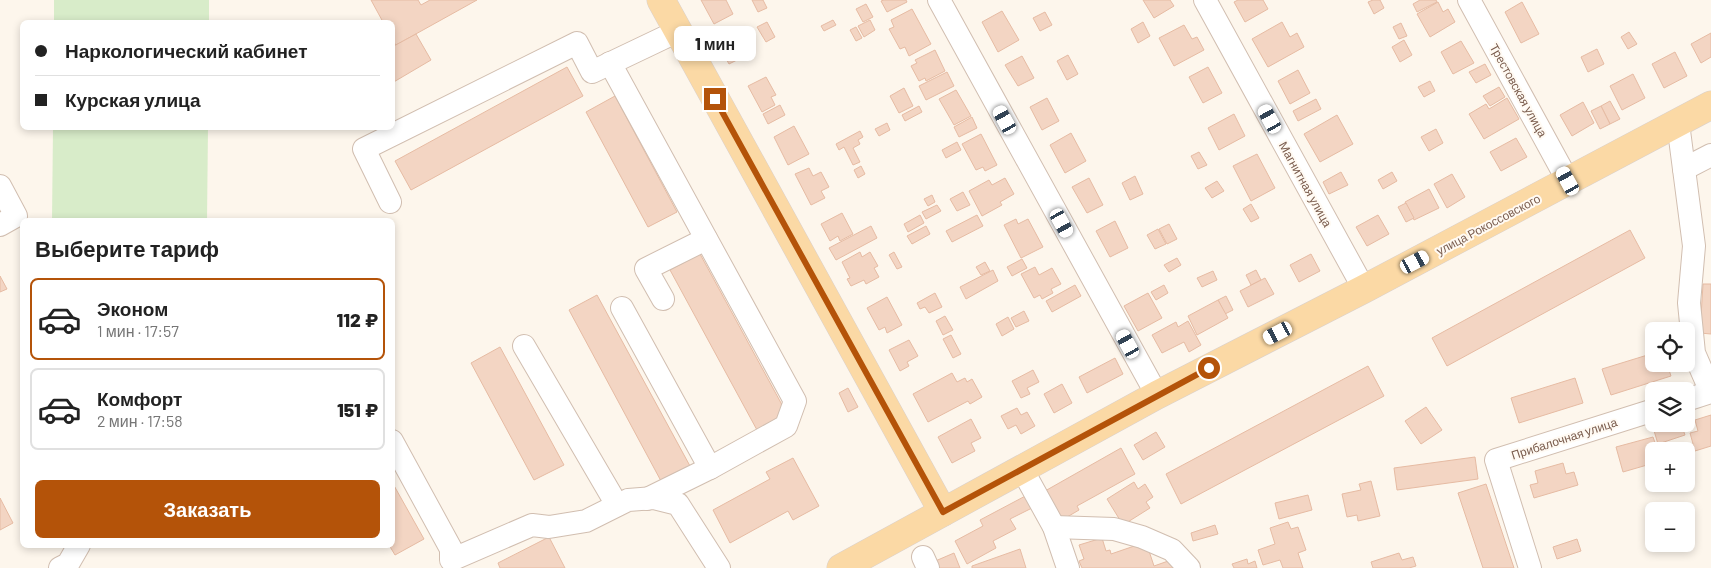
<!DOCTYPE html>
<html lang="ru">
<head>
<meta charset="utf-8">
<style>
  body { margin:0; font-family:Barlow,sans-serif; background:#f2f2f2; color:#222; height:100vh; display:flex; flex-direction:column; font-size:19px; white-space:nowrap }
  * { box-sizing:border-box; margin:0 }
  p { font-size:16px; color:#767676 }
  .icon { flex:none; width:28px; height:28px; fill:none; stroke:currentColor; stroke-width:2; stroke-linecap:round; stroke-linejoin:round }
  .map { position:relative; flex:1; overflow:hidden }
  .drawer { position:absolute; left:20px; top:218px; width:375px; height:330px; display:flex; flex-direction:column; background:#fff; border-radius:8px; box-shadow:0 2px 8px #0003 }
  .drawer>* { flex:none }
  .top-card { position:absolute; left:20px; top:20px; width:375px; height:110px; border-radius:8px; box-shadow:0 2px 8px #0003; display:grid; align-content:center; height:110px; padding:0 15px; background:#fff }
  .buttons { position:absolute; left:1645px; top:322px; display:grid; gap:10px }
  .buttons a { display:grid; place-items:center; width:50px; height:50px; border-radius:8px; background:#fff; box-shadow:0 2px 8px #0003; font-size:25px }
  .end { position:absolute; width:22px; height:22px; margin:-11px; border:6px solid #b45309; background:#fff; box-shadow:0 0 0 2px #fff }
  .from { border-radius:50% }
  .bubble { position:absolute; height:35px; border-radius:8px; background:#fff; box-shadow:0 2px 8px #0003; font-size:16px; font-weight:800; line-height:35px; text-align:center }
  .car { position:absolute; width:15px; height:30px; margin:-15px -8px; border-radius:6px; box-shadow:0 0 4px 1px #0007; background:linear-gradient(#fff 24%,#345 0 40%,#fff 0 76%,#345 0 86%,#fff 0) }
  .top-card b { display:flex; align-items:center; gap:18px; height:48px; font-size:19px }
  .top-card b+b { border-top:1px solid #e0e0e0 }
  .top-card i { width:12px; height:12px; background:#222 }
  ul { padding:0; list-style:none }
  li { display:flex; align-items:center; gap:15px; height:82px; margin:0 10px 8px; padding:0 5px; border:2px solid #e0e0e0; border-radius:8px }
  li div { flex:1 }
  li b { display:block; font-size:19px }
  li em { font-style:normal; font-weight:800 }
  li.selected { border-color:#b45309 }
  li>.icon { width:45px; height:45px; stroke-width:1.5 }
  h2 { padding:0 15px; font-size:22px; line-height:60px }
  .primary-button { display:flex; gap:10px; margin-top:auto; padding:10px 15px }
  .primary-button a { flex:1; height:58px; border-radius:8px; background:#b45309; color:#fff; font-size:20px; font-weight:800; line-height:58px; text-align:center }
  .map>svg:first-child { display:block }
  .green { fill:#d8ecc9 }
  .building { fill:#f3d5c3; stroke:#e6bba3 }
  .lines { fill:none; stroke-linecap:round; stroke-linejoin:round }
  .minor-casing { stroke:#d1beb0; stroke-width:24 }
  .major-casing { stroke:#dad1cd; stroke-width:29 }
  .minor { stroke:#fff; stroke-width:22 }
  .major { stroke:#fbd9a5; stroke-width:28 }
  .route { stroke:#b45309; stroke-width:6 }
  .labels { text-anchor:middle; dominant-baseline:central; stroke-width:4; stroke-linejoin:round; paint-order:stroke }
  .street-label { font-size:12px; fill:#7a5c4d; stroke:#fffaf3 }
</style>
</head>
<body>
<div class="map">
<svg width="1711" height="568" viewBox="0 0 1711 568">
  <rect width="100%" height="100%" fill="#fdf6ec"/>
  <!-- green -->
  <g class="green">
    <rect x="54" y="0" width="155" height="22"/>
    <polygon points="53,128 208,128 207,220 52,220"/>
  </g>
  <!-- building -->
  <g class="building">
    <polygon points="371,0 418,0 421,5 430,0 477,0 396,45 392,40 392,22 383,22"/>
    <polygon points="701,0 726,0 733,14 714,24"/>
    <polygon points="752,0 763,0 767,8 758,12"/>
    <polygon points="884,0 906,0 907,2 887,12 881,1"/>
    <polygon points="1143,0 1170,0 1174,6 1154,18"/>
    <polygon points="1238,0 1263,0 1268,9 1245,22 1234,2"/>
    <polygon points="1373,0 1380,0 1384,8 1374,14 1368,2"/>
    <polygon points="1420,0 1436,0 1437,2 1417,12 1413,4"/>
    <polygon points="1438,2 1443,12 1448,9 1455,22 1430,37 1417,14"/>
    <polygon points="1522,2 1539,34 1521,43 1505,12"/>
    <polygon points="866,4 873,17 863,22 856,9"/>
    <polygon points="912,9 931,44 909,56 905,47 900,49 889,29 894,27 891,20"/>
    <polygon points="1002,11 1019,40 998,52 982,22"/>
    <polygon points="1045,12 1052,25 1040,31 1033,18"/>
    <polygon points="833,20 836,25 824,31 821,26"/>
    <polygon points="870,20 875,30 864,37 858,26"/>
    <polygon points="767,22 775,37 766,42 757,27"/>
    <polygon points="1143,22 1150,36 1138,43 1131,29"/>
    <polygon points="1282,22 1290,37 1297,33 1304,47 1268,67 1252,39"/>
    <polygon points="1401,23 1407,36 1399,39 1393,27"/>
    <polygon points="1184,25 1192,39 1197,37 1204,50 1174,66 1159,38"/>
    <polygon points="856,27 862,38 856,41 850,30"/>
    <polygon points="742,31 750,46 742,50 745,56 729,64 718,44"/>
    <polygon points="1629,32 1637,44 1628,49 1621,37"/>
    <polygon points="1711,33 1711,57 1701,63 1691,44"/>
    <polygon points="416,34 431,60 392,83 392,47"/>
    <polygon points="1404,40 1412,55 1400,62 1392,47"/>
    <polygon points="1461,41 1474,63 1453,74 1441,52"/>
    <polygon points="1597,49 1604,64 1588,72 1581,57"/>
    <polygon points="935,50 945,71 926,81 925,78 919,81 911,66 917,63 915,60"/>
    <polygon points="1675,52 1687,76 1664,88 1652,64"/>
    <polygon points="1068,55 1078,74 1067,80 1057,61"/>
    <polygon points="1022,56 1034,78 1018,86 1005,65"/>
    <polygon points="1485,64 1491,75 1476,83 1469,72"/>
    <polygon points="567,67 583,96 411,190 395,161"/>
    <polygon points="1208,67 1222,93 1203,103 1189,77"/>
    <polygon points="1298,70 1310,93 1290,104 1278,81"/>
    <polygon points="947,72 954,86 926,100 919,86"/>
    <polygon points="1633,74 1645,98 1622,110 1610,86"/>
    <polygon points="766,77 776,95 771,97 775,105 762,112 748,86"/>
    <polygon points="1430,81 1435,91 1424,97 1418,87"/>
    <polygon points="1499,87 1505,97 1490,106 1483,96"/>
    <polygon points="904,88 913,106 899,113 890,96"/>
    <polygon points="956,90 971,116 954,125 939,99"/>
    <polygon points="615,96 677,212 648,227 586,112"/>
    <polygon points="1047,98 1059,121 1042,130 1030,107"/>
    <polygon points="1507,98 1519,119 1484,139 1469,114 1486,104 1489,109"/>
    <polygon points="1316,99 1321,109 1298,121 1293,111"/>
    <polygon points="1610,101 1620,119 1610,124 1601,106"/>
    <polygon points="1583,102 1594,123 1572,136 1560,115"/>
    <polygon points="780,105 785,115 768,124 763,114"/>
    <polygon points="919,106 922,112 905,121 902,115"/>
    <polygon points="1601,106 1610,124 1600,129 1591,111"/>
    <polygon points="1234,114 1245,136 1219,150 1208,128"/>
    <polygon points="1337,115 1353,144 1320,162 1304,134"/>
    <polygon points="972,117 977,128 959,137 954,127"/>
    <polygon points="887,123 890,130 879,136 875,129"/>
    <polygon points="794,126 809,154 788,165 774,137"/>
    <polygon points="1436,129 1443,143 1429,151 1421,137"/>
    <polygon points="860,131 863,137 858,140 860,144 853,148 860,162 853,165 844,147 839,150 836,144"/>
    <polygon points="1071,133 1086,161 1065,173 1050,145"/>
    <polygon points="981,134 997,165 985,171 983,167 976,170 962,144"/>
    <polygon points="1516,138 1527,157 1501,171 1490,152"/>
    <polygon points="957,142 961,150 946,158 942,150"/>
    <polygon points="1199,152 1207,165 1198,169 1191,156"/>
    <polygon points="1257,154 1275,188 1251,201 1233,166"/>
    <polygon points="861,166 865,174 858,178 854,170"/>
    <polygon points="809,168 813,176 821,172 829,187 821,191 825,198 811,205 795,174"/>
    <polygon points="1341,172 1348,185 1329,194 1323,182"/>
    <polygon points="1392,172 1397,181 1383,189 1378,180"/>
    <polygon points="1452,174 1465,197 1447,208 1434,184"/>
    <polygon points="1135,176 1143,194 1130,200 1122,183"/>
    <polygon points="1005,178 1014,194 1000,202 1002,205 982,216 969,191 989,180 992,185"/>
    <polygon points="1089,178 1103,205 1087,213 1072,187"/>
    <polygon points="1217,181 1224,191 1212,198 1205,188"/>
    <polygon points="1429,189 1439,208 1414,220 1405,202"/>
    <polygon points="963,192 970,205 957,211 950,199"/>
    <polygon points="932,195 935,202 928,206 924,199"/>
    <polygon points="1406,203 1414,218 1406,222 1398,207"/>
    <polygon points="1251,204 1259,218 1251,222 1243,209"/>
    <polygon points="937,205 941,211 926,219 922,212"/>
    <polygon points="842,213 853,234 840,241 838,236 830,241 821,224"/>
    <polygon points="920,215 924,223 908,232 904,224"/>
    <polygon points="977,215 983,226 952,242 946,231"/>
    <polygon points="1378,215 1389,234 1367,246 1356,227"/>
    <polygon points="1016,219 1018,224 1028,219 1043,247 1021,258 1004,225"/>
    <polygon points="1115,221 1128,248 1110,257 1096,231"/>
    <polygon points="1169,224 1177,239 1167,244 1159,229"/>
    <polygon points="871,226 877,238 836,260 829,248"/>
    <polygon points="926,226 930,234 912,244 907,236"/>
    <polygon points="1158,229 1166,244 1155,249 1147,235"/>
    <polygon points="1630,230 1645,258 1447,366 1432,338"/>
    <polygon points="860,252 862,257 870,252 878,266 874,268 879,277 866,284 864,280 851,286 847,279 850,278 842,262"/>
    <polygon points="894,252 902,267 897,269 889,255"/>
    <polygon points="700,254 787,414 757,430 670,270"/>
    <polygon points="1311,254 1320,271 1299,282 1290,265"/>
    <polygon points="1177,258 1181,265 1169,272 1164,265"/>
    <polygon points="1022,259 1027,268 1012,276 1007,267"/>
    <polygon points="985,262 990,271 981,275 976,267"/>
    <polygon points="1035,267 1039,275 1052,268 1061,284 1051,289 1053,293 1042,299 1040,295 1034,298 1021,274"/>
    <polygon points="993,270 998,281 966,299 960,287"/>
    <polygon points="1256,270 1261,280 1251,285 1246,275"/>
    <polygon points="1213,271 1217,280 1202,287 1197,278"/>
    <polygon points="0,276 7,289 0,292"/>
    <polygon points="1265,278 1274,294 1248,307 1240,291"/>
    <polygon points="1703,284 1711,284 1711,334 1700,333"/>
    <polygon points="1075,285 1081,296 1052,312 1046,301"/>
    <polygon points="1164,285 1168,293 1156,300 1151,292"/>
    <polygon points="935,293 942,307 929,313 925,307 920,309 917,303"/>
    <polygon points="1148,293 1162,318 1138,331 1124,306"/>
    <polygon points="597,295 690,466 661,481 569,310"/>
    <polygon points="1226,296 1233,310 1225,314 1218,300"/>
    <polygon points="887,297 902,325 887,333 885,327 879,330 867,308"/>
    <polygon points="1218,300 1228,318 1197,335 1188,316"/>
    <polygon points="1024,311 1029,321 1016,327 1011,318"/>
    <polygon points="945,316 953,330 943,335 936,321"/>
    <polygon points="1008,317 1014,329 1002,336 996,324"/>
    <polygon points="1188,321 1201,345 1189,352 1184,342 1162,353 1152,335 1176,322 1178,327"/>
    <polygon points="951,335 961,354 953,358 943,339"/>
    <polygon points="909,340 918,356 907,362 909,366 900,371 889,350"/>
    <polygon points="500,347 564,465 534,480 471,363"/>
    <polygon points="1654,353 1654,364 1667,364 1671,376 1611,395 1602,369"/>
    <polygon points="1115,358 1123,374 1087,393 1079,377"/>
    <polygon points="1368,366 1384,396 1181,504 1166,474"/>
    <polygon points="1033,370 1039,382 1027,388 1030,394 1021,398 1012,381"/>
    <polygon points="952,373 957,382 965,378 967,382 972,379 982,397 970,404 968,401 928,422 913,394"/>
    <polygon points="1575,378 1583,403 1519,423 1511,398"/>
    <polygon points="1062,384 1072,403 1054,413 1044,394"/>
    <polygon points="848,388 858,407 848,412 839,393"/>
    <polygon points="1426,407 1442,430 1421,444 1405,421"/>
    <polygon points="1017,408 1021,415 1027,412 1035,426 1021,434 1016,425 1008,429 1001,416"/>
    <polygon points="1711,415 1711,446 1695,451 1690,433 1698,431 1695,420"/>
    <polygon points="971,419 981,438 971,443 975,451 952,463 938,437"/>
    <polygon points="1652,424 1681,424 1685,435 1658,444"/>
    <polygon points="1156,432 1165,447 1143,460 1134,445"/>
    <polygon points="1653,437 1658,451 1654,451 1654,463 1623,472 1616,447"/>
    <polygon points="1121,448 1135,474 1077,506 1079,510 1062,520 1045,491"/>
    <polygon points="1475,457 1478,479 1397,490 1394,468"/>
    <polygon points="793,458 819,506 793,520 788,511 730,543 713,510 770,479 766,472"/>
    <polygon points="1563,463 1566,474 1574,472 1578,485 1534,498 1530,485 1538,483 1535,471"/>
    <polygon points="1371,481 1380,516 1358,521 1357,515 1347,517 1342,494 1361,490 1359,484"/>
    <polygon points="392,482 424,539 395,555 389,545 392,545"/>
    <polygon points="1134,482 1138,489 1145,484 1153,497 1146,502 1150,508 1123,525 1107,499"/>
    <polygon points="1486,484 1514,568 1483,568 1458,493"/>
    <polygon points="1031,493 1038,505 1010,519 1016,529 993,541 996,548 967,564 955,541 983,526 980,520"/>
    <polygon points="1308,495 1312,510 1279,519 1275,503"/>
    <polygon points="0,498 13,523 0,530"/>
    <polygon points="1288,522 1291,529 1298,527 1306,550 1298,553 1303,568 1283,568 1280,560 1263,565 1258,550 1275,544 1270,528"/>
    <polygon points="1215,525 1218,534 1193,541 1191,533"/>
    <polygon points="549,537 565,568 500,568 498,563"/>
    <polygon points="1102,538 1106,551 1110,550 1111,554 1146,542 1154,566 1171,560 1173,568 1082,568 1079,561 1084,559 1079,545"/>
    <polygon points="1577,539 1581,551 1557,559 1553,547"/>
    <polygon points="1020,549 1026,568 972,568 972,566"/>
    <polygon points="954,553 960,568 936,568 933,562"/>
    <polygon points="1399,553 1402,560 1413,557 1416,566 1409,568 1373,568 1371,562"/>
    <polygon points="1247,559 1248,564 1255,561 1257,568 1234,568 1232,564"/>
  </g>
  <g class="lines">
    <!-- minor casing -->
    <g class="minor-casing">
      <g id="minor">
        <polyline points="939,0 1157,395"/>
        <polyline points="1205,0 1364,289"/>
        <polyline points="1469,0 1568,181"/>
        <polyline points="610,63 795,401 786,426 710,468 622,308"/>
        <polyline points="1678,123 1694,246 1689,303 1694,353 1711,392"/>
        <polyline points="1684,169 1711,155"/>
        <polyline points="0,186 16,216 0,225"/>
        <polyline points="390,202 364,149 577,43 592,72 678,31"/>
        <polyline points="663,299 646,269 706,239"/>
        <polyline points="524,346 617,505"/>
        <polyline points="1686,400 1711,392"/>
        <polyline points="392,441 451,549 451,560 532,525 549,527 586,521 628,500 654,498 678,504 719,568"/>
        <polyline points="1022,469 1054,527 1068,568"/>
        <polyline points="647,499 710,468"/>
        <polyline points="1054,527 1114,529 1142,537 1172,550 1189,568"/>
        <polyline points="923,557 928,568"/>
        <polyline points="60,568 68,564 79,545"/>
        <polyline points="1530,568 1496,460 1654,410"/>
      </g>
    </g>
    <!-- major casing -->
    <g class="major-casing">
      <g id="major">
        <polyline points="661,0 943,512"/>
        <polyline points="841,568 1157,395 1364,289 1711,105"/>
      </g>
    </g>
    <!-- minor -->
    <use href="#minor" class="minor"/>
    <!-- major -->
    <use href="#major" class="major"/>
  </g>
  <g class="lines">
    <!-- route -->
    <polyline class="route" points="715,99 943,512 1209,368"/>
  </g>
  <g class="labels">
    <!-- street labels -->
    <g class="street-label">
      <text transform="translate(1519 90) rotate(61)">Трестовская улица</text>
      <text transform="translate(1306 184) rotate(61)">Магнитная улица</text>
      <text transform="translate(1488 224) rotate(-28)">улица Рокоссовского</text>
      <text transform="translate(1564 438) rotate(-18)">Прибалочная улица</text>
    </g>
  </g>
</svg>
<div class="buttons">
<a><svg class="icon" aria-label="locate" viewBox="0 0 24 24"><circle cx="12" cy="12" r="6"/><path d="M12 2v4M12 18v4M2 12h4M18 12h4"/></svg></a>
<a><svg class="icon" aria-label="layers" viewBox="0 0 24 24"><path d="M12 4l9 5-9 5-9-5zM3 14l9 5 9-5"/></svg></a>
<a>+</a>
<a>−</a>
</div>
<i class="end from" style="left:1209px;top:368px"></i>
<i class="end" style="left:715px;top:99px"></i>
<div class="bubble" style="left:674px;top:26px;width:82px">1 мин</div>
<i class="car" style="left:1270px;top:119px;rotate:331deg"></i>
<i class="car" style="left:1005px;top:120px;rotate:331deg"></i>
<i class="car" style="left:1568px;top:181px;rotate:331deg"></i>
<i class="car" style="left:1062px;top:223px;rotate:151deg"></i>
<i class="car" style="left:1415px;top:262px;rotate:62deg"></i>
<i class="car" style="left:1278px;top:333px;rotate:243deg"></i>
<i class="car" style="left:1128px;top:344px;rotate:331deg"></i>
<div class="top-card">
<b><i class="from"></i>Наркологический кабинет</b>
<b><i></i>Курская улица</b>
</div>
<section class="drawer">
<h2>Выберите тариф</h2>
<ul>
<li class="selected"><svg class="icon" aria-label="car" viewBox="0 0 24 24"><path d="M5 17H2v-5l4-1 3-4h7l3 4 3 1v5h-3M9 17h6M6 11h13"/><circle cx="7" cy="17" r="2"/><circle cx="17" cy="17" r="2"/></svg><div><b>Эконом</b><p>1 мин · 17:57</p></div><em>112 ₽</em></li>
<li><svg class="icon" aria-label="car" viewBox="0 0 24 24"><path d="M5 17H2v-5l4-1 3-4h7l3 4 3 1v5h-3M9 17h6M6 11h13"/><circle cx="7" cy="17" r="2"/><circle cx="17" cy="17" r="2"/></svg><div><b>Комфорт</b><p>2 мин · 17:58</p></div><em>151 ₽</em></li>
</ul>
<div class="primary-button"><a>Заказать</a></div>
</section>
</div>
</body>
</html>
